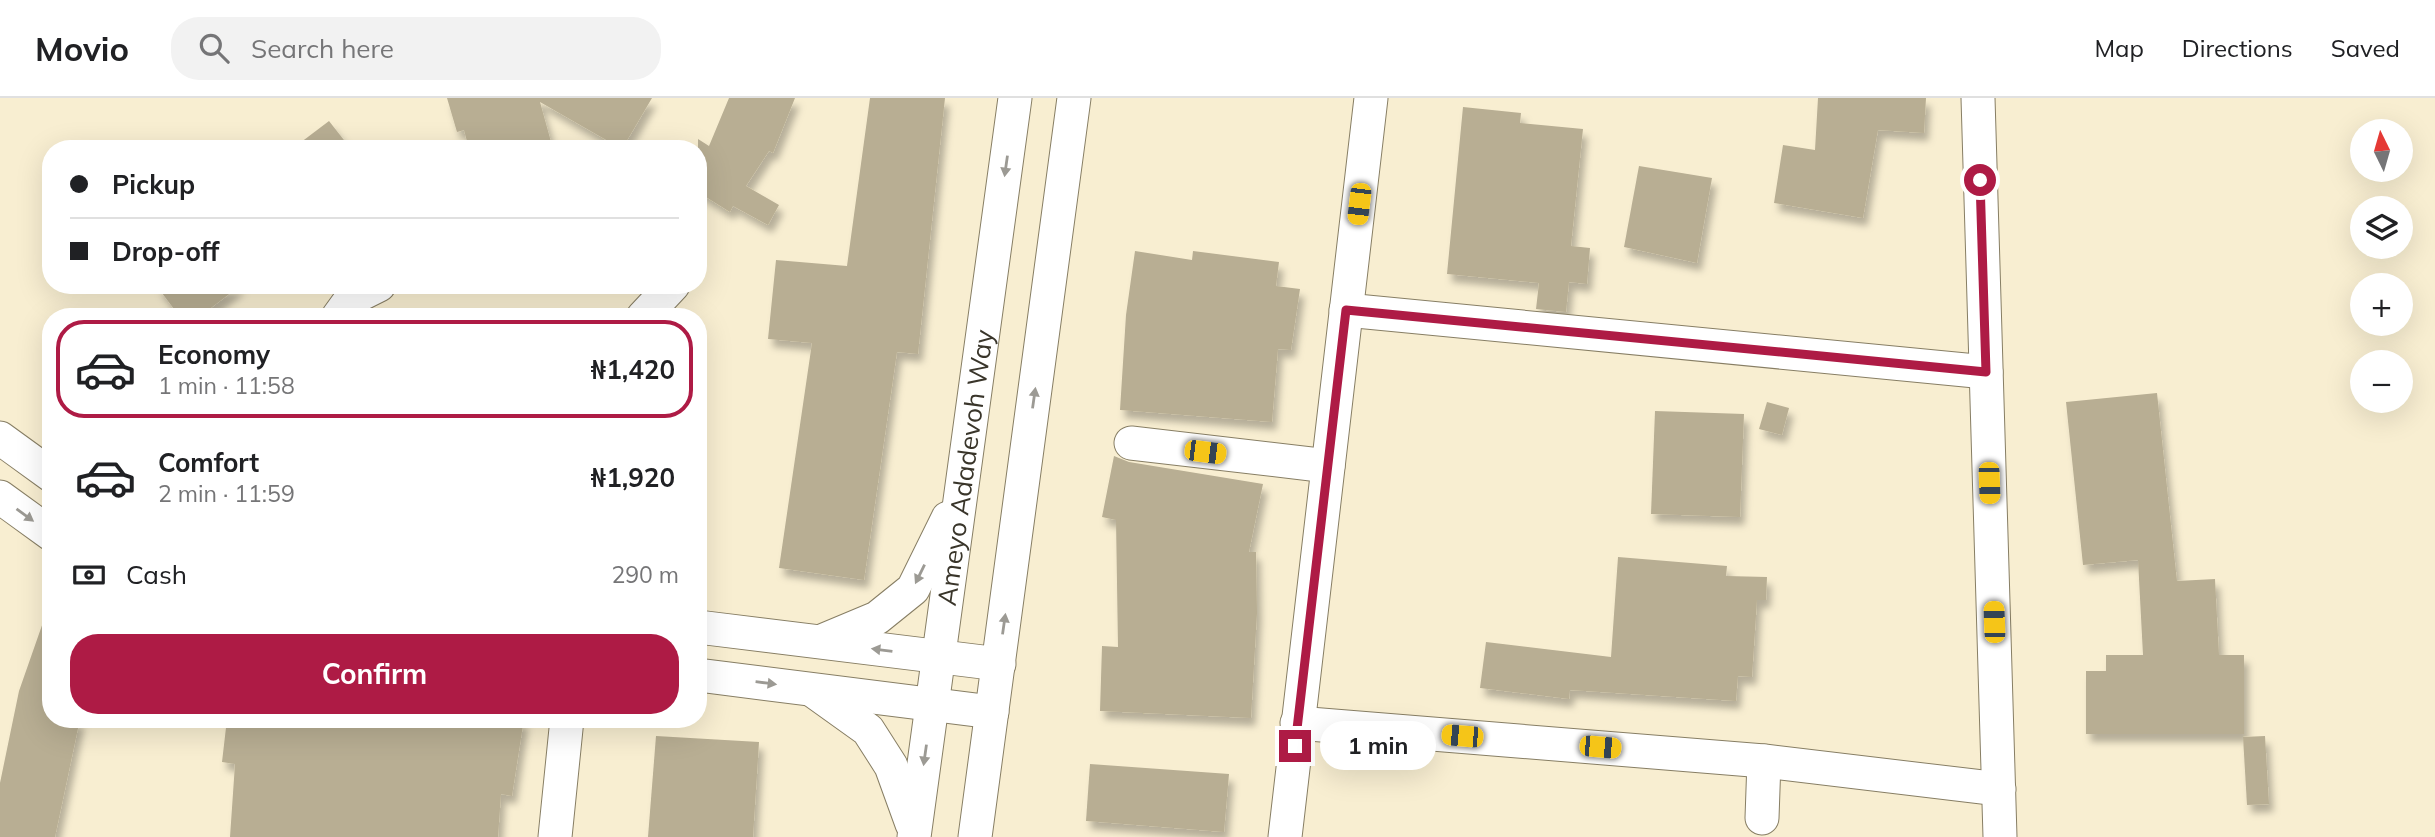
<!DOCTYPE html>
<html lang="en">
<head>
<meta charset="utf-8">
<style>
  body { margin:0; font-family:Mulish,sans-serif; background:#f2f2f2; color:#202124; height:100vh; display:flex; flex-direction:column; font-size:26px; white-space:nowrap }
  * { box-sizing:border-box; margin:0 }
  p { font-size:23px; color:#757577 }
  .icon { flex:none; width:38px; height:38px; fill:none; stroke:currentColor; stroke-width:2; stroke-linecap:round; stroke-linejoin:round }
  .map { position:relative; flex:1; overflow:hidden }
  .sheet { position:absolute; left:42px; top:210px; width:665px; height:420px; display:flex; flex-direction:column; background:#fff; border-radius:28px; box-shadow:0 7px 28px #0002 }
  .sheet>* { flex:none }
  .top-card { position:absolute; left:42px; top:42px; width:665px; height:154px; border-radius:28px; box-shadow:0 7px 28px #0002; display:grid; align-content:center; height:154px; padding:0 28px; background:#fff }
  .needle { width:46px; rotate:355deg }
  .controls { position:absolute; left:2350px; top:21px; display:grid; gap:14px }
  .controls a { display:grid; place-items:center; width:63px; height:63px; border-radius:50%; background:#fff; box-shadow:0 7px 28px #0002; font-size:35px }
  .end { position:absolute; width:32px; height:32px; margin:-16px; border:9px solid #ae1b45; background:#fff; box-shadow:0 0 0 4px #fff }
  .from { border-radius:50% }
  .bubble { position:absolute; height:49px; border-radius:24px; background:#fff; box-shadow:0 7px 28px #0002; font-size:23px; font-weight:700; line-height:49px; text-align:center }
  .car { position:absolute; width:21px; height:42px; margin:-21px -10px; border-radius:9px; box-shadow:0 0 5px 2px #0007; background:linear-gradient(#f5c518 24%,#345 0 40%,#f5c518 0 76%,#345 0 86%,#f5c518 0) }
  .top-card b { display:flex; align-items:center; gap:24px; height:66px; font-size:26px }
  .top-card b+b { border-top:2px solid #e0e0e0 }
  .top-card i { width:18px; height:18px; background:#202124 }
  ul { padding:12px 0 0; list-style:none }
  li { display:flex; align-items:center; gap:21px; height:98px; margin:0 14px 10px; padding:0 14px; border:4px solid transparent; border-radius:28px }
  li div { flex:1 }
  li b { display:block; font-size:26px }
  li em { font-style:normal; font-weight:700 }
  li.selected { border-color:#ae1b45 }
  li>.icon { width:63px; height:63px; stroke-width:1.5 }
  .pay { display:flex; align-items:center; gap:18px; height:77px; padding:0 28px; font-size:26px }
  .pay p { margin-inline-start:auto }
  .cta { display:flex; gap:14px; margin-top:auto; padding:14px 28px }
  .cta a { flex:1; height:80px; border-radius:28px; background:#ae1b45; color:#fff; font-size:28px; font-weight:700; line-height:80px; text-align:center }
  header { display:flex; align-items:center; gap:42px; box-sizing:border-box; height:98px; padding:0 35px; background:#fff; border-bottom:2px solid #e0e0e0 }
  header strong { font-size:33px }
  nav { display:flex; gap:38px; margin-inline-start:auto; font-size:24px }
  .search { width:490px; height:63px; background:#f2f2f2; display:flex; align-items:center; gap:18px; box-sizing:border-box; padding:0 24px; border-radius:28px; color:#757577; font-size:26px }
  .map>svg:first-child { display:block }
  .building { fill:#b8ae93; filter:url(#shadow) }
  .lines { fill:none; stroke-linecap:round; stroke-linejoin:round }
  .minor-casing { stroke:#877e64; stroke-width:35 }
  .minor { stroke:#fff; stroke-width:33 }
  .oneway { fill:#9c9a94 }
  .route { stroke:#ae1b45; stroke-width:9 }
  .labels { text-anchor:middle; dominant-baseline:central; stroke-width:6; stroke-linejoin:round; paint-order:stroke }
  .street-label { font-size:26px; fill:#39352a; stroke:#fff }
</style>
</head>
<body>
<header>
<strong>Movio</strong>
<div class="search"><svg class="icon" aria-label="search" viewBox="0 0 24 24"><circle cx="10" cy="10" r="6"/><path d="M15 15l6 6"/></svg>Search here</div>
<nav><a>Map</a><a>Directions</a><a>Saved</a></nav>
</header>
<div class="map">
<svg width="2435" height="739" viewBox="0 0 2435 739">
  <defs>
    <filter id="shadow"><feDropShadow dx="4.5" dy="8" stdDeviation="3.5" flood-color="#0004"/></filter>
  </defs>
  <rect width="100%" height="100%" fill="#f8eed1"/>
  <!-- building -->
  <g class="building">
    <polygon points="447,0 652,0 622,51 540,4 553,51 469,51 464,32 457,34"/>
    <polygon points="729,0 795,0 773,55 769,53 746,88 779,107 768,127 733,108 730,114 698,94 698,41 709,48"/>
    <polygon points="870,0 945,0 918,256 897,254 864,482 779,470 812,245 768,241 776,162 847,168"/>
    <polygon points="1818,0 1926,0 1924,35 1878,32 1863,120 1774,105 1783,47 1815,52"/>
    <polygon points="1463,9 1521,15 1520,25 1583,31 1571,148 1590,150 1587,186 1569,184 1566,214 1536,211 1539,185 1447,176"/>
    <polygon points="329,23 351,51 292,51"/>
    <polygon points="1639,68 1712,80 1697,165 1624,149"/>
    <polygon points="1135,153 1192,162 1193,153 1279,164 1276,188 1300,191 1291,252 1278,251 1272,324 1120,312 1126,217"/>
    <polygon points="156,187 241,187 199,219 180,219"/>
    <polygon points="2157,295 2177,483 2215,481 2219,557 2244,557 2244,636 2086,636 2086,573 2106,573 2106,557 2143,557 2138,462 2083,467 2066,304"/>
    <polygon points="1767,304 1789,310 1782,337 1759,331"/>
    <polygon points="1655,313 1744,316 1740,419 1651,416"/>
    <polygon points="1114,358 1129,364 1263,386 1249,454 1256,454 1257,515 1251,620 1100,613 1102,548 1118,549 1116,422 1102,419"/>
    <polygon points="1618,459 1727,468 1726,478 1767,479 1766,502 1757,502 1752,579 1738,578 1736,603 1570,592 1569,601 1480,590 1486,544 1611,559"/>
    <polygon points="47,513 51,514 51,621 80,621 55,739 0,739 0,685 19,593"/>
    <polygon points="227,621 524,621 512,698 501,696 498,739 230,739 235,666 222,664"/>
    <polygon points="656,638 759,644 753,739 648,739"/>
    <polygon points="2265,638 2269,706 2247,707 2243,639"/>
    <polygon points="1090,666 1229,676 1224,734 1086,723"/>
  </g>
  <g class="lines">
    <!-- minor casing -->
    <g class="minor-casing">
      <g id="minor">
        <polyline points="1978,0 2000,739"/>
        <polyline points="1346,212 1986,274"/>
        <polyline points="338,219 351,201 379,187"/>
        <polyline points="643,219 673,187"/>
        <polyline points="0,340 51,377"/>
        <polyline points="1131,345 1328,368"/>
        <polyline points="0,399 51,436"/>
        <polyline points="698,529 999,566"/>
        <polyline points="822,543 877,520 913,491 948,420"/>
        <polyline points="698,577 992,614"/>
        <polyline points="815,594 868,632 891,668 912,726"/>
        <polyline points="1297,625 1764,663 1999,691"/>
        <polyline points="1762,720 1764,663"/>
        <polyline points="555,739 567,621"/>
        <path id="s1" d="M 914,739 L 1015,0"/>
        <polyline points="975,739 1074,0"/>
        <polyline points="1285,739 1371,0"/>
      </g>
    </g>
    <!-- minor -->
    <use href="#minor" class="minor"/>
  </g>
  <!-- one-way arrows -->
  <defs><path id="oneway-solid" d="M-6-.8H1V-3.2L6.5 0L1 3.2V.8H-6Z" transform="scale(1.75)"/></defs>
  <g class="oneway">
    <use href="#oneway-solid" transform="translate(1006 68) rotate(98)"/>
    <use href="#oneway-solid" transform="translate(1034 300) rotate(-82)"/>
    <use href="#oneway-solid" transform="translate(25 417) rotate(36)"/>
    <use href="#oneway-solid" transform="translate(920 476) rotate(116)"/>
    <use href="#oneway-solid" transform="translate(1004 526) rotate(-82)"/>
    <use href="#oneway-solid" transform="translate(882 552) rotate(-173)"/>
    <use href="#oneway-solid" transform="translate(766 585) rotate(7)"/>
    <use href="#oneway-solid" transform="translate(925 657) rotate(98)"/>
  </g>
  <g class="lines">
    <!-- route -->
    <polyline class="route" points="1295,648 1346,212 1986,274 1980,82"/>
  </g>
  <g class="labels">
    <!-- street labels -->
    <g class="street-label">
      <text stroke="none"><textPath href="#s1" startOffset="373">Ameyo Adadevoh Way</textPath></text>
    </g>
  </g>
</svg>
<div class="controls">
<a><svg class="needle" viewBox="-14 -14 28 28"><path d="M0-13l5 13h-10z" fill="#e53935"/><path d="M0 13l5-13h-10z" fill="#757577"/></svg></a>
<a><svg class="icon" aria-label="layers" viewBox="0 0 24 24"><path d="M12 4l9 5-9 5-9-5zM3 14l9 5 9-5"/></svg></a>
<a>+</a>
<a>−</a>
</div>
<i class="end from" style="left:1980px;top:82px"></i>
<i class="end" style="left:1295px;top:648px"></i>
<div class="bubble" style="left:1320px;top:623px;width:116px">1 min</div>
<i class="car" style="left:1359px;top:106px;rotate:187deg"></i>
<i class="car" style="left:1205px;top:354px;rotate:97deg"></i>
<i class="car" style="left:1989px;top:385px;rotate:178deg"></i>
<i class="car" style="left:1994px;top:524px;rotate:358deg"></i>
<i class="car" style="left:1462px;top:638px;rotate:275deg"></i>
<i class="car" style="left:1600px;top:649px;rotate:95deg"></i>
<div class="top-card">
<b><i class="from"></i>Pickup</b>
<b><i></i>Drop-off</b>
</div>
<section class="sheet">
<ul>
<li class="selected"><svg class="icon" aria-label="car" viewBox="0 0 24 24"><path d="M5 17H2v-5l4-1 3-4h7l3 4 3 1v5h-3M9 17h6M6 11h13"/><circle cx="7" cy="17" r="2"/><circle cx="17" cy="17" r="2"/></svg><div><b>Economy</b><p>1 min · 11:58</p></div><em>₦1,420</em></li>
<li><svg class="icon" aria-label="car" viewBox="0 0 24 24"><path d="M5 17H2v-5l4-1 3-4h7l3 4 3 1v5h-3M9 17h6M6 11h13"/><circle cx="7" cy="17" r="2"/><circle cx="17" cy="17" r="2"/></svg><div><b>Comfort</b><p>2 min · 11:59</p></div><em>₦1,920</em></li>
</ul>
<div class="pay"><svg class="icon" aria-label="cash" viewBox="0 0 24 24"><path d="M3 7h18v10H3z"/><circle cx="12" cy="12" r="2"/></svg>Cash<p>290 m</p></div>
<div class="cta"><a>Confirm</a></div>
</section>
</div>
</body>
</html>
